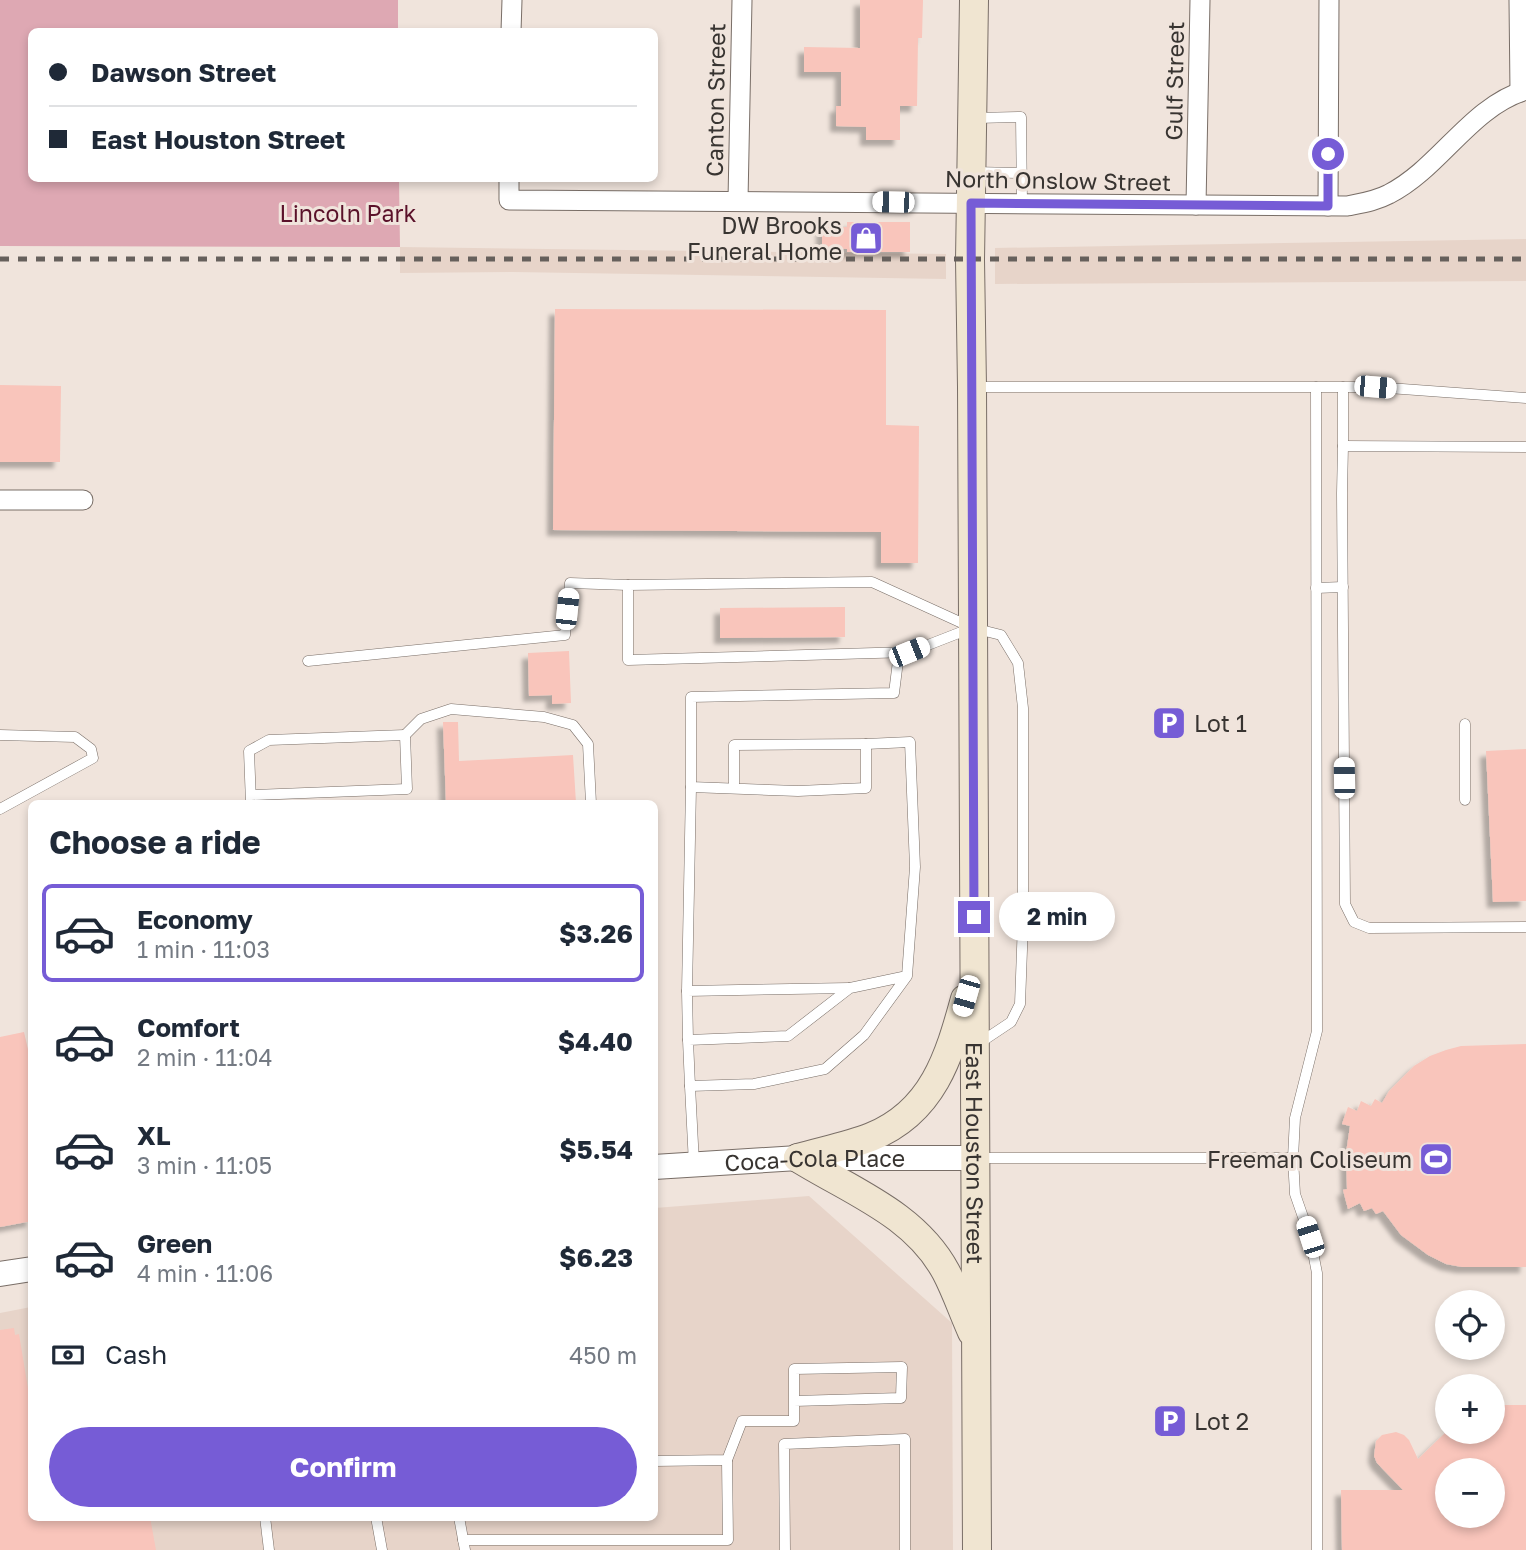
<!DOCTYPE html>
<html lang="en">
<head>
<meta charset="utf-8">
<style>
  body { margin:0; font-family:"Golos Text",sans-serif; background:#f2f2f3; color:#1f2937; height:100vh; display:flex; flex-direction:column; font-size:26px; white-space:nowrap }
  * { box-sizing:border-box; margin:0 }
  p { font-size:23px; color:#747a83 }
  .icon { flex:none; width:38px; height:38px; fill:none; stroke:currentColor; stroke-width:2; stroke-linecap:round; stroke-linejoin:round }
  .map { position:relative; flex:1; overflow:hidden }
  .side { position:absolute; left:28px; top:800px; width:630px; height:721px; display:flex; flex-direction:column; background:#fff; border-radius:10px; box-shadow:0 4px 10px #0003 }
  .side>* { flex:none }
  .top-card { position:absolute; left:28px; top:28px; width:630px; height:154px; border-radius:10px; box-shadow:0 4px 10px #0003; display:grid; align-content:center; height:154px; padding:0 21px; background:#fff }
  .buttons { position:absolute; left:1435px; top:1290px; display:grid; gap:14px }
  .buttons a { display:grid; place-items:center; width:70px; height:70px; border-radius:50%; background:#fff; box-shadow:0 4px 10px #0003; font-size:35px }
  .end { position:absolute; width:32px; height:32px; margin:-16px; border:9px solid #765cd6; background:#fff; box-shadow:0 0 0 4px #fff }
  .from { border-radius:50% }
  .bubble { position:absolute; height:49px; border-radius:24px; background:#fff; box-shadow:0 4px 10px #0003; font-size:23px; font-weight:700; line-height:49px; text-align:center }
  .car { position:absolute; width:21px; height:42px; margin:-21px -10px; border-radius:9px; box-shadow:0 0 5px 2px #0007; background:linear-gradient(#fff 24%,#345 0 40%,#fff 0 76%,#345 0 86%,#fff 0) }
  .top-card b { display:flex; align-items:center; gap:24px; height:66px; font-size:26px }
  .top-card b+b { border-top:2px solid #e0e1e3 }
  .top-card i { width:18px; height:18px; background:#1f2937 }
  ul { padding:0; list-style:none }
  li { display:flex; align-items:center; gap:21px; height:98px; margin:0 14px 10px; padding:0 7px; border:4px solid transparent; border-radius:10px }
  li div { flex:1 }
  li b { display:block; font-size:26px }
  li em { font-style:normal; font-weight:700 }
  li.on { border-color:#765cd6 }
  li>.icon { width:63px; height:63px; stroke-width:1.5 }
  h2 { padding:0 21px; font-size:32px; line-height:84px }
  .pay { display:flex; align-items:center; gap:18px; height:77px; padding:0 21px; font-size:26px }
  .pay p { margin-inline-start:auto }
  .action { display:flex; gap:14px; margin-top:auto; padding:14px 21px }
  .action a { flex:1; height:80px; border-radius:42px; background:#765cd6; color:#fff; font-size:28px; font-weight:700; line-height:80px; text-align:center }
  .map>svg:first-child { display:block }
  .built { fill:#e7d4c9 }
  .green { fill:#dea8b3 }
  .building { fill:#f9c5bb; fill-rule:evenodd; filter:url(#shadow) }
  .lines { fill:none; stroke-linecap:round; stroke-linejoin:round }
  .service-casing { stroke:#796e67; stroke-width:11 }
  .minor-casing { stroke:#796e67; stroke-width:21 }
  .tertiary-casing { stroke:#796e67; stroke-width:26 }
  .secondary-casing { stroke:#796e67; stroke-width:30 }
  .service { stroke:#fff; stroke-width:10 }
  .minor { stroke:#fff; stroke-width:19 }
  .tertiary { stroke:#fff; stroke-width:24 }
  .secondary { stroke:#f0e5d1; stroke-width:28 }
  .rail { stroke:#66605c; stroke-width:5; stroke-dasharray:9 9; stroke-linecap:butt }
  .route { stroke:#765cd6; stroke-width:9 }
  .labels { text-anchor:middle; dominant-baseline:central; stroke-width:6; stroke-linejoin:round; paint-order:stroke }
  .street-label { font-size:23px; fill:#383431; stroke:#f0e4dc }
  .park-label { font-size:23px; fill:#5a112a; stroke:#f0e4dc }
  .poi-label { font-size:23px; fill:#383431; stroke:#f0e4dc; text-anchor:end }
</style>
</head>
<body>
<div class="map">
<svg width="1526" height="1550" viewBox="0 0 1526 1550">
  <defs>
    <filter id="shadow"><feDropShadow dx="-6" dy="6" stdDeviation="2" flood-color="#0004"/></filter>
  </defs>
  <rect width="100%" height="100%" fill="#f0e4dc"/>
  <!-- built -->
  <g class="built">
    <polygon points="1526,239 1526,281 995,284 995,248"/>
    <polygon points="400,247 946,254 946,279 513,272 400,273"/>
    <polygon points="809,1196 952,1323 953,1550 0,1550 0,1313 31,1307 32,1517 654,1517 655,1208"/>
  </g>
  <!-- green -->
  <polygon class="green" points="0,0 398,0 398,31 32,32 32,178 399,179 400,247 0,246"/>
  <!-- building -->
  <g class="building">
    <polygon points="860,0 923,0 922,38 918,38 917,106 900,106 900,140 866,140 866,127 836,126 836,106 841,106 841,72 804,72 804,47 860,48"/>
    <polygon points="847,222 910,222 910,252 847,252 847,249 822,248 822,227 847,227"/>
    <polygon points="555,309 886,310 886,425 919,426 918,563 881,563 881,532 553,530"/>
    <polygon points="0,385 61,386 60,462 0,462"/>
    <polygon points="845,607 845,637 720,638 720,608"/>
    <polygon points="569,651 571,703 552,704 552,695 529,696 528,653"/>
    <polygon points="443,722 458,722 459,761 573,755 576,803 446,803"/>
    <polygon points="1526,749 1526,901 1493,902 1486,751"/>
    <polygon points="24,1032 32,1067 32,1221 0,1227 0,1037"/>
    <polygon points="1526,1044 1526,1267 1462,1267 1446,1264 1428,1255 1401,1235 1383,1211 1376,1214 1372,1208 1364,1211 1360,1203 1348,1209 1343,1190 1347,1189 1346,1153 1350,1126 1342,1124 1348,1107 1357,1111 1361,1101 1371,1106 1375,1099 1382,1103 1389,1091 1414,1066 1430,1056 1446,1050 1461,1046"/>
    <polygon points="14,1328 15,1335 19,1334 32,1413 32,1517 150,1517 156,1550 0,1550 0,1330"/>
    <path d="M 1493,1405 L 1526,1405 L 1526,1550 L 1342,1550 L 1341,1490 L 1403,1490 L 1377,1463 L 1374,1456 L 1376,1441 L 1382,1435 L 1396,1432 L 1404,1435 L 1409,1440 L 1418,1459 L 1446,1432 L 1493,1432 ZM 1447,1470 L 1493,1470 L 1493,1516 L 1447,1516 Z"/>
  </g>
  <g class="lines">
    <!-- service casing -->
    <g class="service-casing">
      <g id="service">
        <polyline points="976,118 1021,117 1022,204"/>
        <polyline points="973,172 1021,173"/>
        <polyline points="973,387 1316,387 1317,1031 1295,1118 1293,1158 1295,1194 1310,1237 1317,1273 1317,1550"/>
        <polyline points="1316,387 1375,387 1526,398"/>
        <polyline points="1343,387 1343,446"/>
        <polyline points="1526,447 1343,446 1342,493 1345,904 1354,922 1369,928 1526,927"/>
        <polyline points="1316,588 1343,587"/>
        <polyline points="969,629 910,652 628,660 628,585 872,582 973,628 1001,635 1018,663 1023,708 1023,922 1020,1004 1011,1022 978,1044"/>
        <polyline points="308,661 565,635 570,583 628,585"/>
        <polyline points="1465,724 1465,800"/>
        <polyline points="0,735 75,737 91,749 93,758 0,809"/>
        <polyline points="405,735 421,719 451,709 544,717 573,725 588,744 591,803"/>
        <polyline points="866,744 910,742 915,867 907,976 864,1035 825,1069 754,1084 690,1086 688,1040 788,1036 850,988 907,976"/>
        <polyline points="734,788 734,745 866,744 866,788 798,791 691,787 691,697 894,693 899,653"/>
        <polyline points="251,795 407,789 405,735 269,740 249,751 251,803"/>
        <polyline points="687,991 691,787"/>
        <polyline points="688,1040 687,991 849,988"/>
        <polyline points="690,1086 694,1164"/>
        <polyline points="979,1158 1293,1158"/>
        <polyline points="654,1461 727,1460 742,1421 794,1421 794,1369 902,1367 901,1398 794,1401"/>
        <polyline points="265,1517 269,1550"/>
        <polyline points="376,1517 382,1550"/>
        <polyline points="459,1517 465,1550"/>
        <polyline points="463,1540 728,1540 727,1460"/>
        <polyline points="785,1550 784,1444 905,1439 905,1550"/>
      </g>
    </g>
    <!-- minor casing -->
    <g class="minor-casing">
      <g id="minor">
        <polyline points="1519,0 1520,92"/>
        <polyline points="511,32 512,0"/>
        <path d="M 509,178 L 509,200 L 1347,206 C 1362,203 1376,201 1389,194 C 1440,168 1470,107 1526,90"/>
        <polyline points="738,200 742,0"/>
        <polyline points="1196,205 1200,0"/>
        <polyline points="1328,206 1329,0"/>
        <polyline points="0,500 83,500"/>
      </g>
    </g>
    <!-- tertiary casing -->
    <g class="tertiary-casing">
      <g id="tertiary">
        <path id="s1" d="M 654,1167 L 798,1158 L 976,1158"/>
        <polyline points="0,1274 32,1269"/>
      </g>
    </g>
    <!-- secondary casing -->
    <g class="secondary-casing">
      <g id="secondary">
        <path id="s2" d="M 974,0 L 970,260 L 972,387 L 977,1550"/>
        <path d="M 798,1158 C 822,1151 848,1146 871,1137 C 933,1112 949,1057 965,999"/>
        <path d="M 798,1158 C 851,1191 915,1214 946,1272 C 956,1291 963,1312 972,1332"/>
      </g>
    </g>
    <!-- service -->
    <use href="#service" class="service"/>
    <!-- minor -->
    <use href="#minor" class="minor"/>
    <!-- tertiary -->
    <use href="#tertiary" class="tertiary"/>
    <!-- secondary -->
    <use href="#secondary" class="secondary"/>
    <!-- rail -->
    <polyline class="rail" points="0,259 1526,259"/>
  </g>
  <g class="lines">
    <!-- route -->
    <polyline class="route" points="974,917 971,203 1328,206 1328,154"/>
  </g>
  <!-- icons -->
  <defs>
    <g id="shop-square" transform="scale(1.75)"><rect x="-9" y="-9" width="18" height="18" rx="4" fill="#765cd6" stroke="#f0e4dc"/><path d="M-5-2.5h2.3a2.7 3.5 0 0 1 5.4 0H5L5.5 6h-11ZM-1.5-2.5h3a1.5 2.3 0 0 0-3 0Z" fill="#fff"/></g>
    <g id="parking-square" transform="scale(1.75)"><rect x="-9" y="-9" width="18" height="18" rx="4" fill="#765cd6" stroke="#f0e4dc"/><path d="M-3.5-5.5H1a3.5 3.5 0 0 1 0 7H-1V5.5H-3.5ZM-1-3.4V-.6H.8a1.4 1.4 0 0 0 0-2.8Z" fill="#fff"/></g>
    <g id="stadium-square" transform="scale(1.75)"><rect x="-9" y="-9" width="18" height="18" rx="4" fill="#765cd6" stroke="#f0e4dc"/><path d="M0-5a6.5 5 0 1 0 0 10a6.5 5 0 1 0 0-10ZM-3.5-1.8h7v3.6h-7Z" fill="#fff"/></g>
  </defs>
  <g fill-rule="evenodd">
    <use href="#shop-square" x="866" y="238"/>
    <use href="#parking-square" x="1169" y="723"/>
    <use href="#stadium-square" x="1436" y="1159"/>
    <use href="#parking-square" x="1170" y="1421"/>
  </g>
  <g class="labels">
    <!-- street labels -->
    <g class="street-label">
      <text transform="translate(1174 81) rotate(-89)">Gulf Street</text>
      <text transform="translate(715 100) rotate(-89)">Canton Street</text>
      <text transform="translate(1058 180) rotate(1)">North Onslow Street</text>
      <text stroke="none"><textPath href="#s2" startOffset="1153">East Houston Street</textPath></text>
      <text stroke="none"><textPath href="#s1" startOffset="161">Coca-Cola Place</textPath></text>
    </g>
    <!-- park labels -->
    <g class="park-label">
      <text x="348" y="213">Lincoln Park</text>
    </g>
    <!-- poi labels -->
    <g class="poi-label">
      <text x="842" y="225">DW Brooks<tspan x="842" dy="26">Funeral Home</tspan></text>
      <text x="1194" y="723" text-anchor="start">Lot 1</text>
      <text x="1412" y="1159">Freeman Coliseum</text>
      <text x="1194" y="1421" text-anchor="start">Lot 2</text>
    </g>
  </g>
</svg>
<div class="buttons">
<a><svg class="icon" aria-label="locate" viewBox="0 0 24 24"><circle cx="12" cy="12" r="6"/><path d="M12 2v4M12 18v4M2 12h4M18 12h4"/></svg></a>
<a>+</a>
<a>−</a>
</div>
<i class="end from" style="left:1328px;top:154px"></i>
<i class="end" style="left:974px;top:917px"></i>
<div class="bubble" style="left:999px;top:892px;width:116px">2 min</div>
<i class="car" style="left:893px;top:202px;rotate:271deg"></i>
<i class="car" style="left:1375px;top:387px;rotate:95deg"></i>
<i class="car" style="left:567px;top:609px;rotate:6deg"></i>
<i class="car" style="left:909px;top:652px;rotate:68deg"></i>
<i class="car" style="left:1344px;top:778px;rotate:359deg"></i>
<i class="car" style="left:966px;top:996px;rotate:196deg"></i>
<i class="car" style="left:1310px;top:1237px;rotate:342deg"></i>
<div class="top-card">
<b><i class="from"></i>Dawson Street</b>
<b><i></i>East Houston Street</b>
</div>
<section class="side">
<h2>Choose a ride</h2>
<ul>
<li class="on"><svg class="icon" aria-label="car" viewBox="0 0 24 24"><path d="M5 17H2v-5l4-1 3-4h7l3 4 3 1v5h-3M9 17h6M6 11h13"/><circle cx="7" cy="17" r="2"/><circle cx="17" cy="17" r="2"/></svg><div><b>Economy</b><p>1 min · 11:03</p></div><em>$3.26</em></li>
<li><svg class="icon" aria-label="car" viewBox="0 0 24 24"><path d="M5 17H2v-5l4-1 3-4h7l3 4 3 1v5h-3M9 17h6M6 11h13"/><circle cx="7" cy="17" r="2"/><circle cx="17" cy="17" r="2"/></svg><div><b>Comfort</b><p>2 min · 11:04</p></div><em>$4.40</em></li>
<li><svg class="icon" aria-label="car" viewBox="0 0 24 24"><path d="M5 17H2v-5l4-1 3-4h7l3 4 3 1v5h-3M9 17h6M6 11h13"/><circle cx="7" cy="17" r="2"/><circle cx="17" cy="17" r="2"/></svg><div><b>XL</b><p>3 min · 11:05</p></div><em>$5.54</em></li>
<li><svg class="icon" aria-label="car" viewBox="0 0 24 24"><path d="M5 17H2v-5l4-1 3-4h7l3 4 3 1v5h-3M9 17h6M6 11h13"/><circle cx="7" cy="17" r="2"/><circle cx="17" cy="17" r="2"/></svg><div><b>Green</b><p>4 min · 11:06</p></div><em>$6.23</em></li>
</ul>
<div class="pay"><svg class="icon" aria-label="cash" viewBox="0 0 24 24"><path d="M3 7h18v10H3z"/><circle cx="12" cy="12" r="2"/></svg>Cash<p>450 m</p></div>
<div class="action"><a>Confirm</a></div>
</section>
</div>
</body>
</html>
